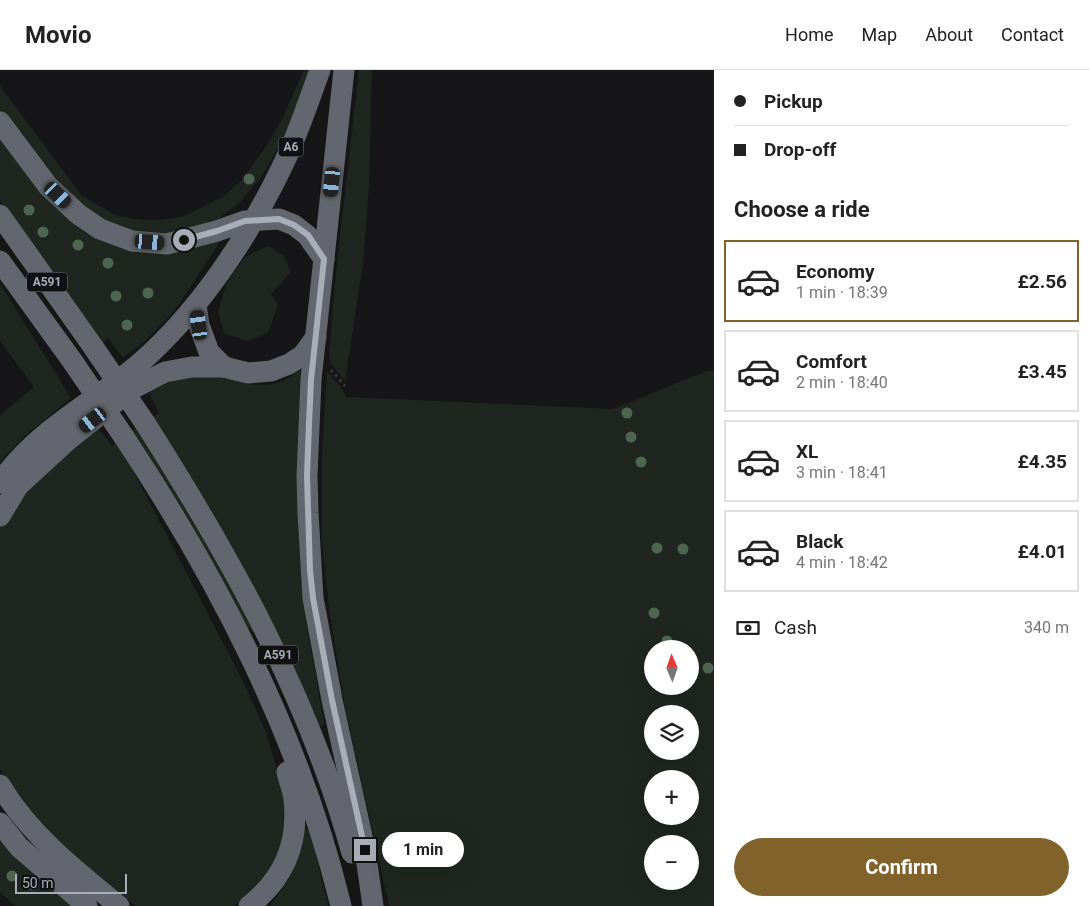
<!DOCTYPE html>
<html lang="en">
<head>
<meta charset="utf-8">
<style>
  body { margin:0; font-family:Roboto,sans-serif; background:#f6f6f6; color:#222; height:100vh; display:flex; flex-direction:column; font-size:19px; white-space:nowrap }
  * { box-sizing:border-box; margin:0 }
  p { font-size:16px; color:#767676 }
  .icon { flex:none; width:28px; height:28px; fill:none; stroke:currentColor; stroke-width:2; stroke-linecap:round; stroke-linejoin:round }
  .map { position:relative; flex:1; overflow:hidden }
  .details { display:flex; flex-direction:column; background:#fff; width:375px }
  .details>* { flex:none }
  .guide { display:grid; align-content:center; height:110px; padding:0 20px; background:#fff }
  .needle { width:32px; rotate:358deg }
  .buttons { position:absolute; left:644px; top:570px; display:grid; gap:10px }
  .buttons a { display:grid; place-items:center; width:55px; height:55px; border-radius:50%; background:#fff; box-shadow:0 5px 20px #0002; font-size:25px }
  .scale { position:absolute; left:15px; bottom:12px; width:112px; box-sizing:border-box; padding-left:5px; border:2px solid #a8adb8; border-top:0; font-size:14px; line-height:18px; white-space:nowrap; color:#a8adb8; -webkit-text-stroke:4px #111113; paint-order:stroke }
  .end { position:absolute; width:22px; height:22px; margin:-11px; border:6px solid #a8adb8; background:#111; box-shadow:0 0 0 2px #111 }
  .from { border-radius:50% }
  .bubble { position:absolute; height:35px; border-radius:18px; background:#fff; box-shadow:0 5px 20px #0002; font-size:16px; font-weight:700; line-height:35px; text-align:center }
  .car { position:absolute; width:15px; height:30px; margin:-15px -8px; border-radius:6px; box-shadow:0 0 4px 1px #0007; background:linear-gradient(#222 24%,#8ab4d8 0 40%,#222 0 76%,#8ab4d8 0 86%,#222 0) }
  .guide b { display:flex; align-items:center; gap:18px; height:48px; font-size:19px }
  .guide b+b { border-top:1px solid #e0e0e0 }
  .guide i { width:12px; height:12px; background:#222 }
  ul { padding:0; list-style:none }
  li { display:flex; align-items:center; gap:15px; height:82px; margin:0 10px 8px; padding:0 10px; border:2px solid #e0e0e0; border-radius:0px }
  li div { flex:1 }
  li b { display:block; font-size:19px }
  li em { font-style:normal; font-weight:700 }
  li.selected { border-color:#80622a }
  li>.icon { width:45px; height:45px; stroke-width:1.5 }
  h2 { padding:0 20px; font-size:22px; line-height:60px }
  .pay { display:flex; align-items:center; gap:12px; height:55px; padding:0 20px; font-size:19px }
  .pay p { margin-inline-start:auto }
  .primary-button { display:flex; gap:10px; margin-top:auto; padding:10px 20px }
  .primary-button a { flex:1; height:58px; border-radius:30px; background:#80622a; color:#fff; font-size:20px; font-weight:700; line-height:58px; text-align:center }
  header { display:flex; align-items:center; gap:30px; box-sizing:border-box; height:70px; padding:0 25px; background:#fff; border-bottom:1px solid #e0e0e0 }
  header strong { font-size:24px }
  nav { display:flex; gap:28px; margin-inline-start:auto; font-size:18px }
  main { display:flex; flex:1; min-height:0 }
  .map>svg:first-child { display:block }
  .green { fill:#1e261f; fill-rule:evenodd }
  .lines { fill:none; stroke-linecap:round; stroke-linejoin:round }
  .path { stroke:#3d3f44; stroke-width:2.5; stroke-dasharray:2.5 4; stroke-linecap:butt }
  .highway { stroke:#63666e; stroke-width:21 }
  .highway-bridge { stroke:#63666e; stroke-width:21 }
  .tree { fill:#506452 }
  .route { stroke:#a8adb8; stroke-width:6 }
  .labels { text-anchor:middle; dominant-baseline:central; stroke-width:4.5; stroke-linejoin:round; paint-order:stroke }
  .shield { fill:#111113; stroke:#7b7e86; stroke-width:1 }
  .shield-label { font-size:12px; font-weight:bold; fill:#a8adb8 }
</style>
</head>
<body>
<header>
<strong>Movio</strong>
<nav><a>Home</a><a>Map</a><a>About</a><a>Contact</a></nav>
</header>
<main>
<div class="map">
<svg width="714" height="836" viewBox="0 0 714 836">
  <rect width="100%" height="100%" fill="#161618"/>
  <!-- green -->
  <g class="green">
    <polygon points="304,0 312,0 279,76 262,106 241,131 216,151 171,164 151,165 115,157 79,137 50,106 0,40 0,16 82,126 117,146 143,150 160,150 181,147 201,138 224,126 240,112 268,74 284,45"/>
    <polygon points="359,0 372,0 369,116 363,194 345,311 331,294 329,287 335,213"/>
    <polygon points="0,62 82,156 219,169 219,173 175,240 144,272 123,288 108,268 101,273 0,130"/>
    <polygon points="268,176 283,185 291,202 271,224 278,235 268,263 247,271 224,263 218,242 226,214 245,187"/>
    <polygon points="0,214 71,328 25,366 0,392 0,345 34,317 0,271"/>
    <polygon points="301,300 303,301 298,446 306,551 324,653 322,656 319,655 152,348 159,343 149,322 176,309 213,305 247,314 265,315 281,312"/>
    <path d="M 714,300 L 714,836 L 389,836 L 344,632 L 330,545 L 322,474 L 322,387 L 327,301 L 340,316 L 346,327 L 613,339 L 704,302 ZM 652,579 L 690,579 L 690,616 L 652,616 ZM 652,644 L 690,644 L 690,681 L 652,681 ZM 652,709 L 690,709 L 690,746 L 652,746 ZM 652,774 L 690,774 L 690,811 L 652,811 Z"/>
    <polygon points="138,357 187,435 254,559 253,562 246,556 130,363"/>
    <polygon points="98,358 112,376 118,372 243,611 265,660 277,699 287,741 287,756 276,794 241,832 233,836 136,836 78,791 27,738 0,699 0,456 28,417"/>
    <polygon points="310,759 328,836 270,836 290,807 298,785 303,760"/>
    <polygon points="0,766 74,836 16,836 0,822"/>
  </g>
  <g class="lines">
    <!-- path -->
    <polyline class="path" points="331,300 345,316"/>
    <!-- highway -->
    <g class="highway">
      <polyline points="344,0 311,310 307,406 308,443 313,528 332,630 365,780 373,836"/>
      <polyline points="0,52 48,116 78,144 100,159 132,171 167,174 217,161 245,151 279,149 294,155 307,165 324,189"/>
      <polyline points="0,145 94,278"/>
      <polyline points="0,191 73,292"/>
      <polyline points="196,235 199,255 209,282 224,297"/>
      <path d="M 145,353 C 232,490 308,625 352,783"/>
      <path d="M 124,367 C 220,512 300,667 341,836"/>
      <path d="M 0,413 C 35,360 94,333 140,293 C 199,241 247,169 281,99 C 297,67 308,33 320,0"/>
      <polyline points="0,446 18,416 68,370 132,319 165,302 192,297 224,297 248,303 271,301 289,294 303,285 316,267"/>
      <path d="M 0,715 C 29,764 76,801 119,836"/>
      <polyline points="0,753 19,777 87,836"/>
      <path d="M 249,836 C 284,809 299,773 294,729 C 293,720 289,711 287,702"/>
    </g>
    <!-- highway-bridge -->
    <g class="highway-bridge">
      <polyline points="94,278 145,353"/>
      <polyline points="73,292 124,367"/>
    </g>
  </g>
  <!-- trees -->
  <g class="tree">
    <circle cx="249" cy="109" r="5.5"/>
    <circle cx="29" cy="140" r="5.5"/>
    <circle cx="43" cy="162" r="5.5"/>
    <circle cx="78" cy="175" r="5.5"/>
    <circle cx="108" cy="193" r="5.5"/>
    <circle cx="148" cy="223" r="5.5"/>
    <circle cx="116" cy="226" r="5.5"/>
    <circle cx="127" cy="255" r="5.5"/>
    <circle cx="627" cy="343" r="5.5"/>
    <circle cx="631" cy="367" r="5.5"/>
    <circle cx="641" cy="392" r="5.5"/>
    <circle cx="657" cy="478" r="5.5"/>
    <circle cx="683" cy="479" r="5.5"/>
    <circle cx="654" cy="543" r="5.5"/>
    <circle cx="667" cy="571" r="5.5"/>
    <circle cx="708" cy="598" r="5.5"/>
    <circle cx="12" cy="806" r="5.5"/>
    <circle cx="33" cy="815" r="5.5"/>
  </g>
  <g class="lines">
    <!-- route -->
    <polyline class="route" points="184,170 217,161 245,151 279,149 294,155 308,165 324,189 311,310 309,354 307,406 310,500 313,528 332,630 365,780"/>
  </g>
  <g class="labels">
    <!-- shield labels -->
    <g class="shield">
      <rect x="278.5" y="67.5" width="25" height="19" rx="4"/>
      <rect x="27" y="202.5" width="40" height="19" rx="4"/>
      <rect x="258" y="575.5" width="40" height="19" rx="4"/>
    </g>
    <g class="shield-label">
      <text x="291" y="77">A6</text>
      <text x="47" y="212">A591</text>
      <text x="278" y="585">A591</text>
    </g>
  </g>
</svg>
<div class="buttons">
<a><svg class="needle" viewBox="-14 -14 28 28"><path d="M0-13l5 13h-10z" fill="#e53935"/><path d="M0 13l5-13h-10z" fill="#767676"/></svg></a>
<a><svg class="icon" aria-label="layers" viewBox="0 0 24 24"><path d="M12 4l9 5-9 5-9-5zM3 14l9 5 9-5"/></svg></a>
<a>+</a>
<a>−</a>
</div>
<div class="scale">50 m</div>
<i class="end from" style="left:184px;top:170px"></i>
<i class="end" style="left:365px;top:780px"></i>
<div class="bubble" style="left:382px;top:762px;width:82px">1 min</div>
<i class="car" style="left:332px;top:112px;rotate:186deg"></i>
<i class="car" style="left:58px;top:125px;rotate:134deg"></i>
<i class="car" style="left:150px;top:172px;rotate:94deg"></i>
<i class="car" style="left:199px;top:255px;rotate:352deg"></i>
<i class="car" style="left:93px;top:350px;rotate:232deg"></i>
</div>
<section class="details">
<div class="guide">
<b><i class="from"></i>Pickup</b>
<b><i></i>Drop-off</b>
</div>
<h2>Choose a ride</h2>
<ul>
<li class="selected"><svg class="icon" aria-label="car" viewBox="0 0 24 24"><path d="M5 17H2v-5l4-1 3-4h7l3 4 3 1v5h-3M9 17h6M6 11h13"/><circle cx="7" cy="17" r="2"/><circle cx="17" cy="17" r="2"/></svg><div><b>Economy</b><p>1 min · 18:39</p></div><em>£2.56</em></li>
<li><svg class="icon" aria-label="car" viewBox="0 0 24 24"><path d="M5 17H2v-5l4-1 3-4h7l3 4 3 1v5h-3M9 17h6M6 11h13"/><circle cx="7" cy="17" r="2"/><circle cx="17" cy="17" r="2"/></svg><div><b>Comfort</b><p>2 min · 18:40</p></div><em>£3.45</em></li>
<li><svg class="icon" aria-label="car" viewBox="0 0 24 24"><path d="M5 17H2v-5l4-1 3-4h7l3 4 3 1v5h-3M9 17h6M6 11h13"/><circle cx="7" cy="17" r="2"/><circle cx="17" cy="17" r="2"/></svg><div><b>XL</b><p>3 min · 18:41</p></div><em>£4.35</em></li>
<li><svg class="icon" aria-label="car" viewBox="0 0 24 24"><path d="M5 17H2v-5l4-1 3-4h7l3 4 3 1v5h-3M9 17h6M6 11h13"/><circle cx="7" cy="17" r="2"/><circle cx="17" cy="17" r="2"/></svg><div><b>Black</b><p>4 min · 18:42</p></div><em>£4.01</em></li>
</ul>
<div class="pay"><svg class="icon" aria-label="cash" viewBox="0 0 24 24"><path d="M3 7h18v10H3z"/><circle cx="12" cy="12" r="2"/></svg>Cash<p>340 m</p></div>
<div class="primary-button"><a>Confirm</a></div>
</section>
</main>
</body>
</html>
